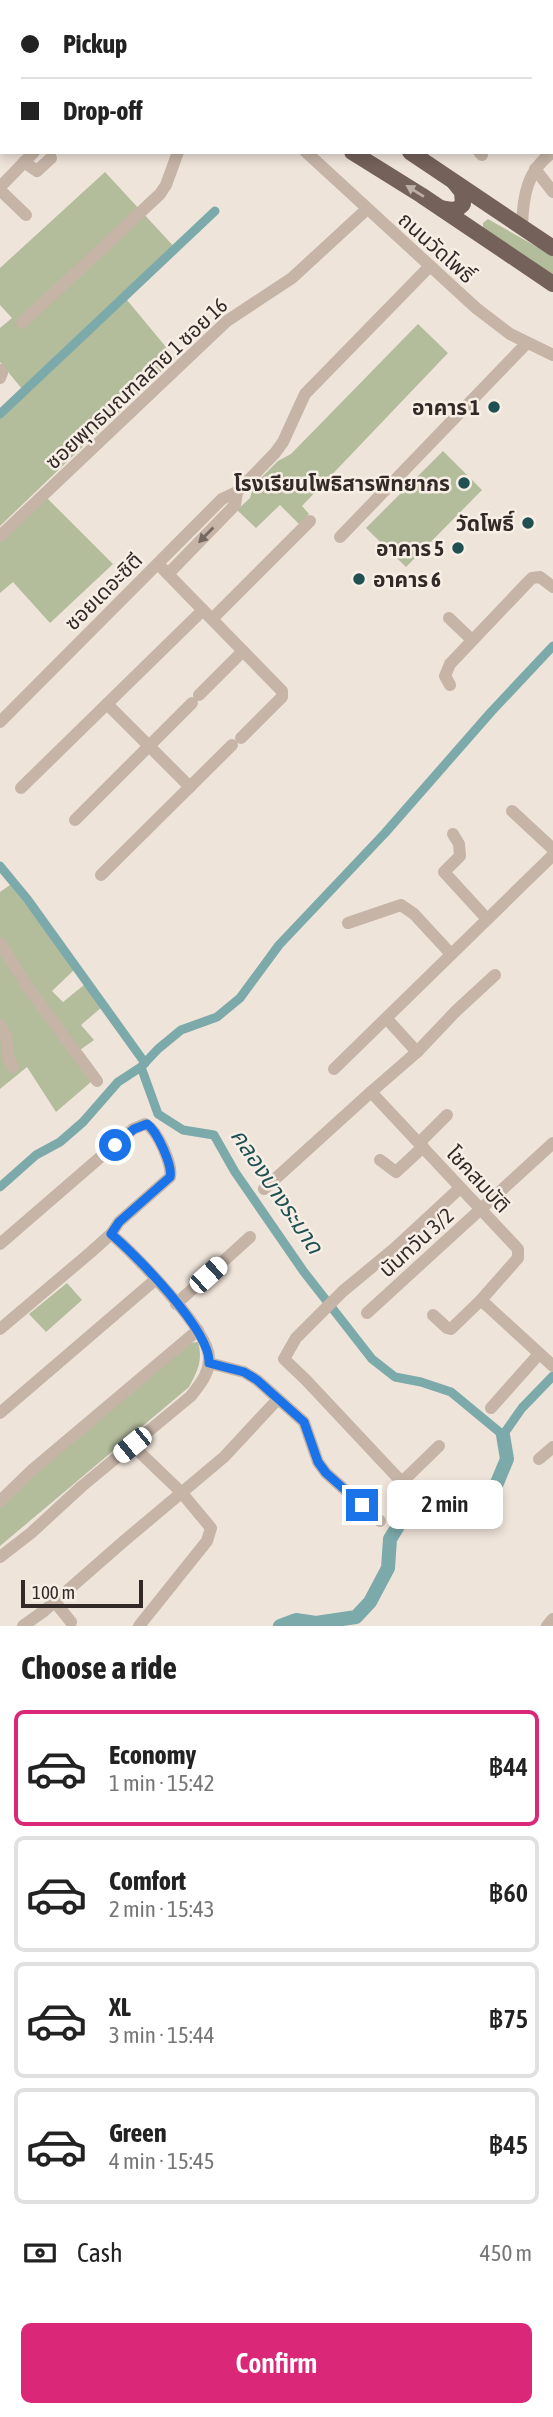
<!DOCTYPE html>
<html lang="en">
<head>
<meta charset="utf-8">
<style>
  body { margin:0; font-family:"Asap Condensed","Noto Sans Thai",sans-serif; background:#f6f6f6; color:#222; height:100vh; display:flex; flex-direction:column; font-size:26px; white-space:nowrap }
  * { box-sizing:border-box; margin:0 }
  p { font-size:23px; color:#767676 }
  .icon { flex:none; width:38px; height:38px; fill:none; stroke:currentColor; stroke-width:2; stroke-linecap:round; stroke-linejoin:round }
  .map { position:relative; height:1626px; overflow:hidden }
  .sheet { display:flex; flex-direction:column; background:#fff; flex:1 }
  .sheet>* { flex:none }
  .banner { position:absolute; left:0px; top:0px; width:553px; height:154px; box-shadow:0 4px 10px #0003; display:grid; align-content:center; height:154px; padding:0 21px; background:#fff }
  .scale { position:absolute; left:21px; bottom:18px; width:122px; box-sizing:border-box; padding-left:7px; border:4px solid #332a27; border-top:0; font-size:19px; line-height:24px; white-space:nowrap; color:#332a27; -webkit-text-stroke:5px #f7efe6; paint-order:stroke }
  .end { position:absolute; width:32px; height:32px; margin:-16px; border:9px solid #1a73e8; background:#fff; box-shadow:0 0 0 4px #fff }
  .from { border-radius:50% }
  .bubble { position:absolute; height:49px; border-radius:10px; background:#fff; box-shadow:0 4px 10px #0003; font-size:23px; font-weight:600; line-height:49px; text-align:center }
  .car { position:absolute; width:21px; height:42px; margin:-21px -10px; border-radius:9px; box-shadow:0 0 5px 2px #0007; background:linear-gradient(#fff 24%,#345 0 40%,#fff 0 76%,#345 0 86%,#fff 0) }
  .banner b { display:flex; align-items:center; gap:24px; height:66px; font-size:26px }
  .banner b+b { border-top:2px solid #e0e0e0 }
  .banner i { width:18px; height:18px; background:#222 }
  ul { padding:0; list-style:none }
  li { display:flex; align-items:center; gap:21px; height:116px; margin:0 14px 10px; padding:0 7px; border:4px solid #e0e0e0; border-radius:10px }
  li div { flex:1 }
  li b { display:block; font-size:26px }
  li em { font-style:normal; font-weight:600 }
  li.current { border-color:#db2777 }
  li>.icon { width:63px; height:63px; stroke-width:1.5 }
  h2 { padding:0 21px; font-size:32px; line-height:84px }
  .pay { display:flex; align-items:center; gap:18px; height:77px; padding:0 21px; font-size:26px }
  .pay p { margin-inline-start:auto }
  .button { display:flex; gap:14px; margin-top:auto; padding:14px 21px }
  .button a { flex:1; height:80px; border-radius:10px; background:#db2777; color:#fff; font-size:28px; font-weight:600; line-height:80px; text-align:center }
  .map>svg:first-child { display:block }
  .green { fill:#b3bd9c }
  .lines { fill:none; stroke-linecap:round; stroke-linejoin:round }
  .canal { stroke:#7caaaa; stroke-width:9 }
  .river { stroke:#7caaaa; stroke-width:14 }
  .minor { stroke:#c6b4a7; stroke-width:12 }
  .major { stroke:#746159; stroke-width:16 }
  .oneway { fill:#bcafa7 }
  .oneway2 { fill:#756861 }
  .route { stroke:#1a73e8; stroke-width:9 }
  .poi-dot { fill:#205051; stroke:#f7efe6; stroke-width:2.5 }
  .labels { text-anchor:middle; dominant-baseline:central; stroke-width:5; stroke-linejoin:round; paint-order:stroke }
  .street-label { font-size:21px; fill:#332a27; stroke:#f7efe6 }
  .poi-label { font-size:21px; font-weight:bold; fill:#332a27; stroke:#f7efe6; text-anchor:end }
  .water-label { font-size:23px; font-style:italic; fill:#205051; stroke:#f7efe6 }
</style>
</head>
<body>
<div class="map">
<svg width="553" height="1626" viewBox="0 0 553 1626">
  <rect width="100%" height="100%" fill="#efe4da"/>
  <!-- green -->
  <g class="green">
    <polygon points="105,172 178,251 127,300 175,358 0,526 0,409 22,389 0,362 0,328 12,318 0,305 0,268"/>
    <polygon points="488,219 553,256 553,277 486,231 483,227 483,223"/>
    <polygon points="418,324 448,353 302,506 309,514 299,524 280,505 256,528 237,510 250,498 254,485 278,461 291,454"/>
    <polygon points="443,451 482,490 406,567 366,528"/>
    <polygon points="47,498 113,564 50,623 13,582 0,593 0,541"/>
    <polygon points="10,885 56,941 75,969 52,991 63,1002 84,985 102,1007 81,1025 94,1040 80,1050 99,1075 56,1112 27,1067 0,1089 0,892"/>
    <polygon points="67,1283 82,1300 46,1332 29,1314"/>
    <path d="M 198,1342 C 203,1360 198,1370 189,1387 L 0,1546 L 0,1506 L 38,1470 L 188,1343 Z"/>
  </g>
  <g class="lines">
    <!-- canal -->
    <g class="canal">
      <polyline points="0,414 215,211"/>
      <polyline points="0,866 28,900 145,1063"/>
      <polyline points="141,1067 158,1114 183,1130 214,1135 235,1172 304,1272 372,1359 395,1377 421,1382 451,1392 503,1435 522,1408 553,1376"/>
      <polyline points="0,1187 36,1155 60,1142 83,1122 118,1082 141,1067 158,1049 181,1030 217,1017 240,998 279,945 385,833 491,712 553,646"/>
    </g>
    <!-- river -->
    <polyline class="river" points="280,1626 296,1620 316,1623 356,1617 370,1602 388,1568 390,1539 408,1510 443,1515 476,1511 497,1483 507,1459 503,1435"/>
    <!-- minor -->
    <g class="minor">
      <polyline points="264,0 268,2"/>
      <polyline points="362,0 363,2"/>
      <polyline points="83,2 85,0"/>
      <polyline points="100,2 101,0"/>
      <polyline points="250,2 253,0"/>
      <polyline points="348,2 350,0"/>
      <polyline points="551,37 553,37"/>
      <polyline points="0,86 2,84"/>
      <polyline points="306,152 476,308 510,334 553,355"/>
      <polyline points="479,152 482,155"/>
      <polyline points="24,162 37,171 51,158"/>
      <polyline points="535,169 553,192"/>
      <polyline points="0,187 34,152"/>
      <polyline points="0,190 26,215"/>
      <path d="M 522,226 C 523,196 527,170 553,152"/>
      <polyline points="22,323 160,194 166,185 178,152"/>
      <polyline points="0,370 2,373 0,378"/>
      <polyline points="0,536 227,321 292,278 367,209"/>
      <polyline points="340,537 527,343"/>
      <polyline points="158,564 282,691 282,697 241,738"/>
      <polyline points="168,574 235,505 237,492"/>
      <polyline points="449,618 472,640"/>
      <polyline points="212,619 310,521"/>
      <polyline points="450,685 445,676 450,664 527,583 532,578 540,577 553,587"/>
      <polyline points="199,695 243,651"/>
      <polyline points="107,704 190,787"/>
      <polyline points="0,722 222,499 237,492 275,453 283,442 305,394 430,266"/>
      <polyline points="21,788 203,610"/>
      <polyline points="512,811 553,849"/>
      <polyline points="75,820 192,703"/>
      <polyline points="453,834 459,844 460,856 444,872 487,919"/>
      <polyline points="101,875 232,745"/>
      <polyline points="348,923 401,905 414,914 451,954"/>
      <polyline points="0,943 29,989 97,1081"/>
      <polyline points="387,1019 417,1052 371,1092 518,1249 518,1258 481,1300 553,1366"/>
      <path d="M 0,1025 C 12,1041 3,1054 13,1067"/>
      <polyline points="417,1052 456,1011 495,975"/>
      <polyline points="334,1069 553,855"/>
      <polyline points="419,1143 447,1115"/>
      <polyline points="380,1160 396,1172 423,1147"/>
      <polyline points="264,1189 371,1092"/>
      <path d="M 0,1244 L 133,1129 L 145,1124 C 157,1129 173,1165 170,1177 L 119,1222 L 111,1234 L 91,1252 L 0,1329"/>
      <polyline points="176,1304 250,1237"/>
      <polyline points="367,1313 553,1143"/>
      <polyline points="433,1315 447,1328 451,1329 481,1300"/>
      <polyline points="209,1363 244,1372 257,1380 304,1422 318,1462 326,1473 380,1521"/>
      <polyline points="491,1408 539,1354"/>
      <polyline points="0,1413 155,1280"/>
      <polyline points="132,1445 181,1492 211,1528 207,1541 139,1626"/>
      <polyline points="439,1446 403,1481 397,1477 306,1380 284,1359 296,1338 343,1291 394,1249 460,1188"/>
      <polyline points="539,1459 553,1447"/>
      <polyline points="0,1501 32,1470 198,1330"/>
      <path d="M 0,1557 L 31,1533 L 81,1487 L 191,1396 C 200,1384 210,1373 209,1357 C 208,1329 133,1253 111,1234"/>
      <polyline points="55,1602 71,1622"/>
      <polyline points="23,1626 44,1611 124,1541 224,1457 278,1399"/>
      <polyline points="547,1626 553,1619"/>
    </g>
    <!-- major -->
    <g class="major">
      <polyline points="120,0 124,2"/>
      <polyline points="176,0 178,2"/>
      <polyline points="352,152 421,195 553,284"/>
      <polyline points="410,152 553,248"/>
      <path d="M 441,208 C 451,210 456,212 463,204 L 462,192 L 454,182"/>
    </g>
  </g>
  <!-- one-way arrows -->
  <defs><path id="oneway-solid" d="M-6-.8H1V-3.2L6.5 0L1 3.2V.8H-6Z" transform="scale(1.75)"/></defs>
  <use class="oneway" href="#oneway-solid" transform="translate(415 191) rotate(-148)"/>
  <use class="oneway2" href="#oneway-solid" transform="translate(206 535) rotate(134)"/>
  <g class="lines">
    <!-- route -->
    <path class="route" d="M 115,1145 L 134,1129 L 147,1124 C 157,1131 173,1166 170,1177 L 119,1222 L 111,1234 C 136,1255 211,1331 209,1363 L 244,1372 L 257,1380 L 304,1422 L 318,1462 L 326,1473 L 362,1505"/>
  </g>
  <!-- markers -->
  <g class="poi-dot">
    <circle cx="494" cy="407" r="7"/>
    <circle cx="464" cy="483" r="7"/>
    <circle cx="528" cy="523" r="7"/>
    <circle cx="458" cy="548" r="7"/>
    <circle cx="359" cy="579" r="7"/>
  </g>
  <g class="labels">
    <!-- street labels -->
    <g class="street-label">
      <text transform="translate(437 247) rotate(42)">ถนนวัดโพธิ์</text>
      <text transform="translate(136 383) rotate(-43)">ซอยพุทธมณฑลสาย 1 ซอย 16</text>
      <text transform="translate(103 591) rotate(-45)">ซอยเดอะซิตี</text>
      <text transform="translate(479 1179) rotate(47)">โชคสมบัติ</text>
      <text transform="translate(416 1242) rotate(-42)">นันทวัน 3/2</text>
    </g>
    <!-- poi labels -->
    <g class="poi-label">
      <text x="480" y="407">อาคาร 1</text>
      <text x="450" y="483">โรงเรียนโพธิสารพิทยากร</text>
      <text x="514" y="523">วัดโพธิ์</text>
      <text x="444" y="548">อาคาร 5</text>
      <text x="373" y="579" text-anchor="start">อาคาร 6</text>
    </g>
    <!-- water labels -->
    <g class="water-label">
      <text transform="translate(277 1191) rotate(56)">คลองบางระมาด</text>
    </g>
  </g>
</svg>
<div class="scale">100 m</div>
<i class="end from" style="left:115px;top:1145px"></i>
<i class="end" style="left:362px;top:1505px"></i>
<div class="bubble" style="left:387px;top:1480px;width:116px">2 min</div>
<i class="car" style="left:208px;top:1275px;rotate:48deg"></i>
<i class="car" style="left:132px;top:1445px;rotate:231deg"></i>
<div class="banner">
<b><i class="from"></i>Pickup</b>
<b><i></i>Drop-off</b>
</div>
</div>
<section class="sheet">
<h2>Choose a ride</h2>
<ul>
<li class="current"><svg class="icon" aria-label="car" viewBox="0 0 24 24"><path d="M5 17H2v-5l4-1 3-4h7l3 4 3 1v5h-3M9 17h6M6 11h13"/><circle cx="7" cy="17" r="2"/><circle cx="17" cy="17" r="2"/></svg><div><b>Economy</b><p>1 min · 15:42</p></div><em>฿44</em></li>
<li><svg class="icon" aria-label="car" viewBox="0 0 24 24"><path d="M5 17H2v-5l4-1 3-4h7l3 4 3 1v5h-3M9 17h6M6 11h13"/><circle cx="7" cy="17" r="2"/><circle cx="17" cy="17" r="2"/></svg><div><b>Comfort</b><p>2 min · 15:43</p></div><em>฿60</em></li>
<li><svg class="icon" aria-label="car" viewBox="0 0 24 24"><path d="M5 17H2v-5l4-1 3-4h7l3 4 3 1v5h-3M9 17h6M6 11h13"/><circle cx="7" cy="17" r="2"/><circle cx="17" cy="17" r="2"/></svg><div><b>XL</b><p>3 min · 15:44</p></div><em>฿75</em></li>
<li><svg class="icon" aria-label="car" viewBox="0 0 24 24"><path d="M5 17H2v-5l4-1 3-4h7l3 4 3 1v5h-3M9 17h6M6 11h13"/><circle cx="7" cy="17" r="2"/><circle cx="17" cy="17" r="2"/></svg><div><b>Green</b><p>4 min · 15:45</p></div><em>฿45</em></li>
</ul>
<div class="pay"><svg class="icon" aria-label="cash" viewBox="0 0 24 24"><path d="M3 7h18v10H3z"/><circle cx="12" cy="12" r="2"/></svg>Cash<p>450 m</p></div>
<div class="button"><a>Confirm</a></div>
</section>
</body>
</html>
